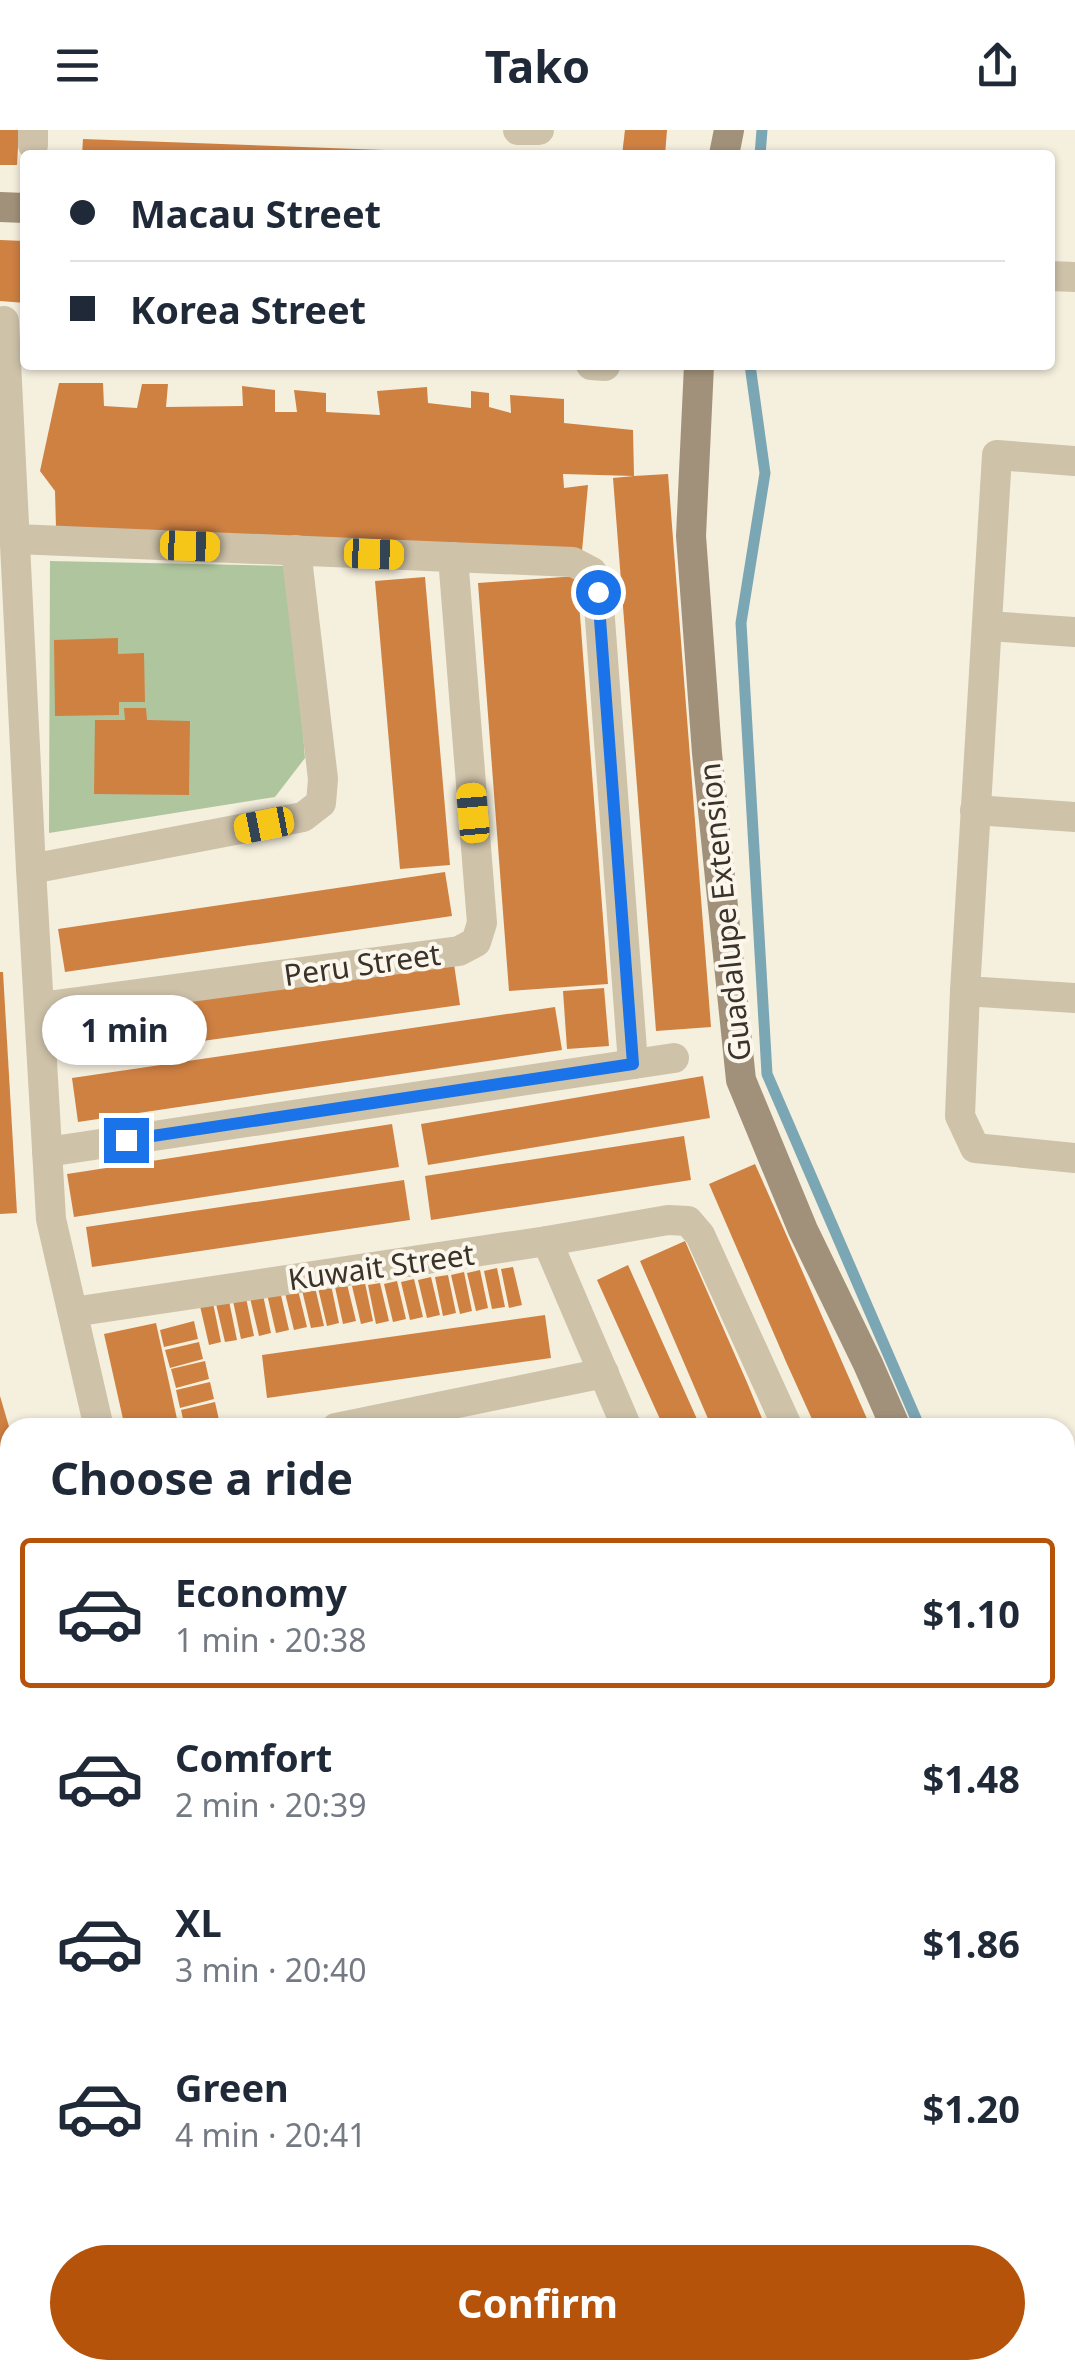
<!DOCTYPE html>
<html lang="en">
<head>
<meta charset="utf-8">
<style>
  body { margin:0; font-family:"Noto Sans",sans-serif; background:#f6f6f7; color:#1f2937; height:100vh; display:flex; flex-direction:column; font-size:38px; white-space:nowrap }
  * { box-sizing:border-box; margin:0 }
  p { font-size:32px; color:#747a83 }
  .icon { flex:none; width:55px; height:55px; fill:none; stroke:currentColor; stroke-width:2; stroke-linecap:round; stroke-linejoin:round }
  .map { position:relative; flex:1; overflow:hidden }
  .side { position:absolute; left:0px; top:1288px; width:1075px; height:962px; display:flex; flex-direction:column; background:#fff; border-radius:30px 30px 0 0; box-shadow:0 2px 8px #0004 }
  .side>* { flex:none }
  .guide { position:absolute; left:20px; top:20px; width:1035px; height:220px; border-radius:10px; box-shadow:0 2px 8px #0004; display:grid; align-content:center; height:220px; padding:0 50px; background:#fff }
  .end { position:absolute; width:45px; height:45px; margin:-22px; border:12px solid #1a73e8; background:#fff; box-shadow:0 0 0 5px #fff }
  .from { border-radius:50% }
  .bubble { position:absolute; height:70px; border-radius:35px; background:#fff; box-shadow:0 2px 8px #0004; font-size:32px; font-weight:700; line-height:70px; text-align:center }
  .car { position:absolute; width:30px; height:60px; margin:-30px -15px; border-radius:12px; box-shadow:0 0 8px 2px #0007; background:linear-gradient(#f5c518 24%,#345 0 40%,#f5c518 0 76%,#345 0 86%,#f5c518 0) }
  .guide b { display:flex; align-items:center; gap:35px; height:95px; font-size:38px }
  .guide b+b { border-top:2px solid #e0e1e3 }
  .guide i { width:25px; height:25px; background:#1f2937 }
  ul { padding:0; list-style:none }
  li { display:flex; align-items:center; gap:30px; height:150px; margin:0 20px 15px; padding:0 30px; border:5px solid transparent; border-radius:10px }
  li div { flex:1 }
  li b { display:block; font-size:38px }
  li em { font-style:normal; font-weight:700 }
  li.active { border-color:#b45309 }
  li>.icon { width:90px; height:90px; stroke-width:1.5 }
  h2 { padding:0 50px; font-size:45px; line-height:120px }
  .cta { display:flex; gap:20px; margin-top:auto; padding:20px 50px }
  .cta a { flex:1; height:115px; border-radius:60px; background:#b45309; color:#fff; font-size:40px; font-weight:700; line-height:115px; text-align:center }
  header { display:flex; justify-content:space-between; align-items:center; height:130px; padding:0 50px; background:#fff; font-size:45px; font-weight:700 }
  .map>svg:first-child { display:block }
  .green { fill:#afc59d }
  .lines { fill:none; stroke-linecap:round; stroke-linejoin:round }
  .stream { stroke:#7ba6b4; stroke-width:11 }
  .building { fill:#cf8142 }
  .street { stroke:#cec2a9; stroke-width:30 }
  .secondary { stroke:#a2917a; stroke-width:30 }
  .route { stroke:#1a73e8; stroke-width:12 }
  .labels { text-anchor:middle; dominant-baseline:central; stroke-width:8; stroke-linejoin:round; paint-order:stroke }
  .street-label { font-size:30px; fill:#3b3229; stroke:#fbf7ec }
</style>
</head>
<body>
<header><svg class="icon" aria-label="menu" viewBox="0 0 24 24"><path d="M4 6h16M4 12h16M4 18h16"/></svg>Tako<svg class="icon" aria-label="share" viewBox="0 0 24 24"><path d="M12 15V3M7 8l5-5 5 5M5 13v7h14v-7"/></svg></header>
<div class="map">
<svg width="1075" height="2249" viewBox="0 0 1075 2249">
  <rect width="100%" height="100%" fill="#f5efde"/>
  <!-- green -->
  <polygon class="green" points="50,431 289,436 305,628 275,667 49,703"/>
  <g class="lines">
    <!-- stream -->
    <g class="stream">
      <polyline points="760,25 762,0"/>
      <polyline points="750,235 765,343 741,493 767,944 920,1298"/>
      <polyline points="1065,1655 1075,1680"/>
    </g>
  </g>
  <!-- building -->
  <g class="building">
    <polygon points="0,0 19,0 17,35 0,35"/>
    <polygon points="625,0 667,0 665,25 622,25"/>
    <polygon points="83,9 439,22 439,25 82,25"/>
    <polygon points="0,110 25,111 25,173 0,171"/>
    <polygon points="59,253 103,253 104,276 137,278 142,254 168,254 166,277 243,276 242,256 275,260 275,282 297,282 294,260 326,263 326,282 380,285 377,261 427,257 428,273 471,278 471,261 489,263 489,277 511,283 510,265 564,269 564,293 633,300 634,346 668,344 711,897 656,901 613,348 634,346 563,344 564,358 588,355 582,421 56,398 55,361 40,341"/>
    <polygon points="577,446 608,854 509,861 478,453"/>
    <polygon points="425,447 450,735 400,739 375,451"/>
    <polygon points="118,508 118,524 144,523 145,572 119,572 119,585 55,586 54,510"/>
    <polygon points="124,578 146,578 147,590 190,591 189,665 94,664 95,590 125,590"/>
    <polygon points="445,742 452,786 65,842 58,799"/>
    <polygon points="454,834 460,875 67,930 61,889"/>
    <polygon points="0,842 3,842 17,1083 0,1084"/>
    <polygon points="604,858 609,916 567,919 563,861"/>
    <polygon points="555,877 562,920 78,992 72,948"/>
    <polygon points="703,946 710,988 428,1035 421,994"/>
    <polygon points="392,994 399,1037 74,1087 67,1044"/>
    <polygon points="684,1006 691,1050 431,1090 425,1046"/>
    <polygon points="755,1034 775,1079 871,1298 816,1298 787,1234 709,1054"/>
    <polygon points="404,1050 410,1090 92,1137 86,1097"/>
    <polygon points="685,1111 746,1250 766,1298 712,1298 660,1177 640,1131"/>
    <polygon points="628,1135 670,1229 701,1298 664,1298 597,1150"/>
    <polygon points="513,1137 522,1175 509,1178 501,1139"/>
    <polygon points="497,1138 505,1177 492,1179 484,1141"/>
    <polygon points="480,1140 488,1178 476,1181 467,1143"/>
    <polygon points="464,1142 472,1181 460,1184 451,1145"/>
    <polygon points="448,1145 456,1183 443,1186 435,1147"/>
    <polygon points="431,1147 440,1185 427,1188 418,1150"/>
    <polygon points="414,1149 423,1187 410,1190 401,1152"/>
    <polygon points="397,1151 406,1189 393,1192 384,1154"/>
    <polygon points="365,1153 373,1191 361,1194 352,1156"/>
    <polygon points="380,1153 389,1191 376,1194 368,1155"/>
    <polygon points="347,1154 356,1191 343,1194 335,1157"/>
    <polygon points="331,1155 339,1193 327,1196 318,1158"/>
    <polygon points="315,1157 324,1196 311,1198 302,1160"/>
    <polygon points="298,1160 307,1197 294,1200 285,1163"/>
    <polygon points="280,1161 289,1200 276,1203 267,1164"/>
    <polygon points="263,1165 271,1203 259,1206 250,1168"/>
    <polygon points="246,1168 254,1206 241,1209 233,1171"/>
    <polygon points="229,1171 237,1210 225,1212 216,1174"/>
    <polygon points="213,1173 221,1212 209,1215 200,1176"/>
    <polygon points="545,1185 551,1228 267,1268 262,1225"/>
    <polygon points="194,1191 198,1209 164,1217 160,1200"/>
    <polygon points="156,1193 179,1298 125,1298 104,1204"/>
    <polygon points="199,1212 203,1229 170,1238 165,1220"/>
    <polygon points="205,1231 209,1249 176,1258 171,1239"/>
    <polygon points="210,1252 214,1269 180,1278 176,1260"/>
    <polygon points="0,1266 10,1300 8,1551 0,1516"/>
    <polygon points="215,1272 219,1290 185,1298 181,1280"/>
    <polygon points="0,1758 7,1782 0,1783"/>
    <polygon points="0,1806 2,1806 8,1853 0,1854"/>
    <polygon points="1065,1836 1075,1860 1075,1962 1065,1966"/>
    <polygon points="9,1983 10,2002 0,2004 0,1985"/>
    <polygon points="10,2010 10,2026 0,2029 0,2012"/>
    <polygon points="1075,2039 1075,2085 1074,2085 1065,2055 1065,2042"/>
    <polygon points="10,2041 10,2123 8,2124 0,2086 0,2043"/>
    <polygon points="9,2201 10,2243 0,2246 0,2203"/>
    <polygon points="67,2240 74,2240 76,2249 36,2249"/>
    <polygon points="97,2240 135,2240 137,2249 100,2249"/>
    <polygon points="176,2240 238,2240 239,2245 223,2249 178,2249"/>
    <polygon points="445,2240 483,2240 485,2249 447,2249"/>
    <polygon points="493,2240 575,2240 576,2249 495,2249"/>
    <polygon points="674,2240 739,2240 740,2249 674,2249"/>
    <polygon points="783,2240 1033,2240 1033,2242 987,2249 784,2249"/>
  </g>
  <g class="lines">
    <!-- street -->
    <g class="street">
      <polyline points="33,0 33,15"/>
      <polyline points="518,0 539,0"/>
      <polyline points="1050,146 1075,147"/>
      <polyline points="4,191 31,739 51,1089 99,1298"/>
      <polyline points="591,235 605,236"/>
      <polyline points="1075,331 997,325 965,861 960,986 975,1018 1075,1028"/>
      <polyline points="16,409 573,432 592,442 598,462 633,934"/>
      <polyline points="988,496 1075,502"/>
      <polyline points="975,680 1075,687"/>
      <polyline points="31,739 303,687 321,673 323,649 296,420"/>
      <polyline points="965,861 1075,868"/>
      <polyline points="40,877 459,821 476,812 482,793 453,427"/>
      <polyline points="47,1022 674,928"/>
      <polyline points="547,1111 627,1298"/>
      <polyline points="73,1182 547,1111 668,1090 688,1091 700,1105 788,1298"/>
      <polyline points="336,1298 604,1243"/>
      <polyline points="0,1603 10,1647"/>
      <polyline points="0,1730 10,1728"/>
      <polyline points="0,1880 10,1879"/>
      <polyline points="1065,1978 1075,1975"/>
      <polyline points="0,2113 10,2152"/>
      <polyline points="30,2240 33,2249"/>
      <polyline points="156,2240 158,2249"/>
      <polyline points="1052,2249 1075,2245"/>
    </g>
    <!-- secondary -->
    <g class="secondary">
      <polyline points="724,25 729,0"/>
      <polyline points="0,77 25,78"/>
      <polyline points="699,235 691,406 707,623 741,950 803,1100 868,1234 896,1298"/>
      <polyline points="1065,1737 1075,1767"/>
    </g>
  </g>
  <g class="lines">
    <!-- route -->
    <polyline class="route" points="126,1010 633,934 598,462"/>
  </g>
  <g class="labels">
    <!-- street labels -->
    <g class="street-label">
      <text transform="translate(724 782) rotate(-96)">Guadalupe Extension</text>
      <text transform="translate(362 834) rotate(-8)">Peru Street</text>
      <text transform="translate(381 1136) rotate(-8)">Kuwait Street</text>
    </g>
  </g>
</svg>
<i class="end from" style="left:598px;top:462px"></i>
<i class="end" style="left:126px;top:1010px"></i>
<div class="bubble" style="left:42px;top:865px;width:165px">1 min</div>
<i class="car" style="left:190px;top:416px;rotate:92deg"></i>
<i class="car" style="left:374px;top:424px;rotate:92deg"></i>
<i class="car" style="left:473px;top:683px;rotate:355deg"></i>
<i class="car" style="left:264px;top:695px;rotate:259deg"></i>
<div class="guide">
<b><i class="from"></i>Macau Street</b>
<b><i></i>Korea Street</b>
</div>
<section class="side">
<h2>Choose a ride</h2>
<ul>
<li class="active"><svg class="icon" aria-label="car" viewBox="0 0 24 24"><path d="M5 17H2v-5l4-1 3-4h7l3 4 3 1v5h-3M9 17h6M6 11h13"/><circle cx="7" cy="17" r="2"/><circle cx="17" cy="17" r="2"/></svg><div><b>Economy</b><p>1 min · 20:38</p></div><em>$1.10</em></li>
<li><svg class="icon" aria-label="car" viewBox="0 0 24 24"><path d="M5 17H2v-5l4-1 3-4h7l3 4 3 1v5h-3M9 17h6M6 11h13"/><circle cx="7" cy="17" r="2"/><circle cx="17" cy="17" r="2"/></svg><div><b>Comfort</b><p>2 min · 20:39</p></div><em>$1.48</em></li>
<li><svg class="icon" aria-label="car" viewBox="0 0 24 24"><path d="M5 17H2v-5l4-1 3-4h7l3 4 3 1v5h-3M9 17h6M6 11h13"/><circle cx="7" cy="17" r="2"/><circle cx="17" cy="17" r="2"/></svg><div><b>XL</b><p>3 min · 20:40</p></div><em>$1.86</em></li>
<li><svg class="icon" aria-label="car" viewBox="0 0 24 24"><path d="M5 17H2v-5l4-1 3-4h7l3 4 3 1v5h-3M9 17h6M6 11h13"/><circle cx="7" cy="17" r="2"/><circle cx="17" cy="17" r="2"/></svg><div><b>Green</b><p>4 min · 20:41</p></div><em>$1.20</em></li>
</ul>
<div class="cta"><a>Confirm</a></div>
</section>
</div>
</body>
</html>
